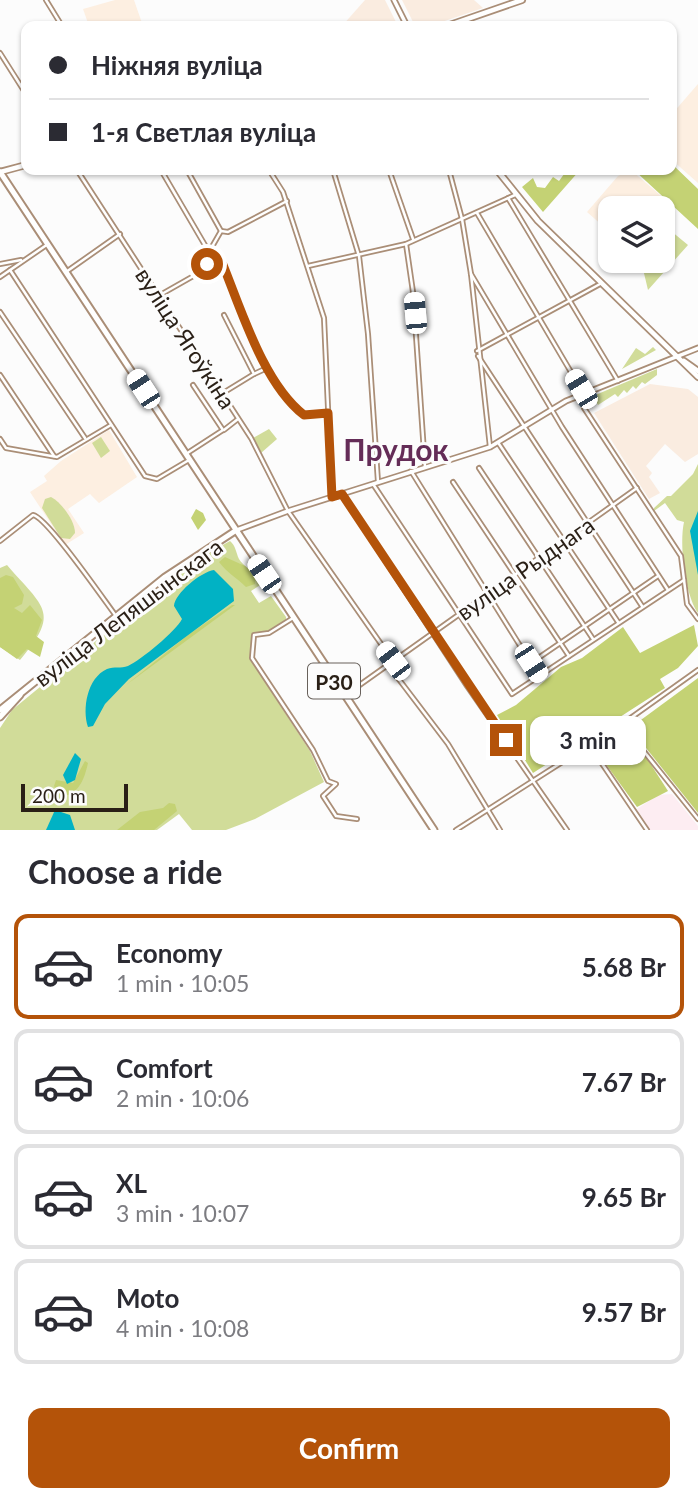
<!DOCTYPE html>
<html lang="en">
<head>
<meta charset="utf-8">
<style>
  body { margin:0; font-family:Lato,sans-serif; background:#f2f2f3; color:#2b2b33; height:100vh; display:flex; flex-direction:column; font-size:26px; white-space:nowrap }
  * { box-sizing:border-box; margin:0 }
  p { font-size:23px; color:#7c7c81 }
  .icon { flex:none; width:38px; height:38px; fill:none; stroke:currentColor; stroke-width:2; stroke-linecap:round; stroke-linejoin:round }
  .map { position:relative; height:830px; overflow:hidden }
  .side { display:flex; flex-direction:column; background:#fff; flex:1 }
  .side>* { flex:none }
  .banner { position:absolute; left:21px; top:21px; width:656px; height:154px; border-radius:14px; box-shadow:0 2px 5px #0004; display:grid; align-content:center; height:154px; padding:0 28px; background:#fff }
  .controls { position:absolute; left:598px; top:196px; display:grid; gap:14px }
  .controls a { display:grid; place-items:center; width:77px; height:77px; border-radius:14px; background:#fff; box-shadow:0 2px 5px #0004; font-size:35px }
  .scale { position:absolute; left:21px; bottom:18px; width:107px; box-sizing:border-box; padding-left:7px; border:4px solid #291f16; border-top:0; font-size:19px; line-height:24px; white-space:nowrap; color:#291f16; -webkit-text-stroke:5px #fcfcfc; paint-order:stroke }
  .end { position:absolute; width:32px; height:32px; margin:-16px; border:9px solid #b45309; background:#fff; box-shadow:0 0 0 4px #fff }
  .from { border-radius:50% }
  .bubble { position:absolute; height:49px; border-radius:14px; background:#fff; box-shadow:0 2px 5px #0004; font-size:23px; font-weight:700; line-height:49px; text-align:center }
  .car { position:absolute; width:21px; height:42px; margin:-21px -10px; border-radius:9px; box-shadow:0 0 5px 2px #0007; background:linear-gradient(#fff 24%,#345 0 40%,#fff 0 76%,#345 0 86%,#fff 0) }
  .banner b { display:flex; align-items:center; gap:24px; height:66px; font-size:26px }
  .banner b+b { border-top:2px solid #e1e1e2 }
  .banner i { width:18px; height:18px; background:#2b2b33 }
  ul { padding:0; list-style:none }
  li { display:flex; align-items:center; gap:21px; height:105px; margin:0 14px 10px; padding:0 14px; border:4px solid #e1e1e2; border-radius:14px }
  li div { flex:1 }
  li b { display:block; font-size:26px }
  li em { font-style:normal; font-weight:700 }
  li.current { border-color:#b45309 }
  li>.icon { width:63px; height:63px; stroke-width:1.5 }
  h2 { padding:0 28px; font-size:32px; line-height:84px }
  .cta { display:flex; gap:14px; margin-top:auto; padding:14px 28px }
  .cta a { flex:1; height:80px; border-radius:14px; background:#b45309; color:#fff; font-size:28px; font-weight:700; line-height:80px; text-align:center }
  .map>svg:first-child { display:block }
  .built { fill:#faece0 }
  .industrial { fill:#fdedf2 }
  .education { fill:#fdefe1 }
  .green { fill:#d1dc99 }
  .forest { fill:#c4d274 }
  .water { fill:#01b2c4 }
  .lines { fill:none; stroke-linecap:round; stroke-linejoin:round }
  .minor-casing { stroke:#aa8e77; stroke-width:6 }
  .tertiary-casing { stroke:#aa8e77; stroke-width:7 }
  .secondary-casing { stroke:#aa8e77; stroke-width:8 }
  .primary-casing { stroke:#aa8e77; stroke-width:9 }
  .minor { stroke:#fff; stroke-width:2.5 }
  .tertiary { stroke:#fff; stroke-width:3.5 }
  .secondary { stroke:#fff; stroke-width:4.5 }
  .primary { stroke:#fff; stroke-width:5 }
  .route { stroke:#b45309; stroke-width:9 }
  .labels { text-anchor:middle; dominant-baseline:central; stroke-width:6; stroke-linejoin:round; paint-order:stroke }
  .shield { fill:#fcfcfc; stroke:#68615b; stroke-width:2 }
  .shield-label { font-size:21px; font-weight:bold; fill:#291f16 }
  .street-label { font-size:23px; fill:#291f16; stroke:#fcfcfc }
  .district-label { font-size:30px; font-weight:bold; fill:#642c57; stroke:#fcfcfc }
</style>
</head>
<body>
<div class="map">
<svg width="698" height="830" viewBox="0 0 698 830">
  <rect width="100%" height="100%" fill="#fcfcfc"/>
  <!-- built -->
  <g class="built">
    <polygon points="365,0 385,0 398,26 342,26"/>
    <polygon points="402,0 474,0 483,8 430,26 415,26"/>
    <polygon points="650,384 688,389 698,397 698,454 685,462 665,444 646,466 652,473 649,477 660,493 649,499 594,413"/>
  </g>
  <!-- industrial -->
  <polygon class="industrial" points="672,794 698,826 698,830 650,830 637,809 658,795"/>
  <!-- education -->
  <g class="education">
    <polygon points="115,0 134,0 143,26 89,26 83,9"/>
    <polygon points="698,84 698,183 672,160 672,114"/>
    <polygon points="631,170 667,201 660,208 611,208 611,233 587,212 618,176"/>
    <polygon points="109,430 137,477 99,503 90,494 68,509 84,533 65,545 30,492 47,481 44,476 61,461"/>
  </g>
  <!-- green -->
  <g class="green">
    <polygon points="671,231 688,245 648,290 643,269 651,261 663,261 663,239"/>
    <polygon points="653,347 656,350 622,369 636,348 645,354"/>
    <polygon points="657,369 657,375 645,384 642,382 636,389 633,386 627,393 624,390 618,397 615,394 598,405 593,396"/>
    <polygon points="269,429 277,439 261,453 253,438"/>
    <polygon points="101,437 110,451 101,458 92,443"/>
    <path d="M 698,464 L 698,613 C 685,595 679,544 684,522 L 677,520 L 665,503 L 654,511 L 654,508 L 667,496 L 671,496 L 693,474 Z"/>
    <path d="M 51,497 C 62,503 75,521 75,533 L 70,539 L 61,538 L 42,508 L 45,499 Z"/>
    <path d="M 230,541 C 236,546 236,553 239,559 C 244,567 256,573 262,584 L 251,591 L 259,603 L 271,596 L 286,617 L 286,622 L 272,633 L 253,637 L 250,651 L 252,662 L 310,751 L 324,782 L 255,819 L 226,830 L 192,830 L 179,814 L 157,830 L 0,830 L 0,728 L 12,710 L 192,562 Z"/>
    <path d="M 7,565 C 44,608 61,612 20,660 L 0,647 L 0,568 Z"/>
  </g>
  <!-- forest -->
  <g class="forest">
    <polygon points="672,164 698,189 698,229 634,170 672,170"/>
    <polygon points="567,170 580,170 543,212 522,187 533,178 537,187 545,188 553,177 559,181"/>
    <polygon points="196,509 203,513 206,520 198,530 191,518"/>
    <path d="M 225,557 L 245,566 L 255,575 L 255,584 L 246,587 C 237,578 227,573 219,562 Z"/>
    <polygon points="6,575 13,577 24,595 22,604 14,608 22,613 30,605 42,620 36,636 44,642 40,657 27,649 17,659 0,647 0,578"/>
    <polygon points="232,605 235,605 126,685 188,635"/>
    <polygon points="694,625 698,646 678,668 660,679 665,688 533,773 497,715 516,705 561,667 582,658 623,627 640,653"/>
    <polygon points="698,678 698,813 630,728"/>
    <polygon points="620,730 648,760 668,791 637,807 594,748"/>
    <path d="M 85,761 L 88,763 C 85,776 81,790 68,795 L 57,792 L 54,786 L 56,780 L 73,783 Z"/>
    <polygon points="169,803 175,804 177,811 154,830 117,830 140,812 163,808"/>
  </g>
  <!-- water -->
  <g class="water">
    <polygon points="698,511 698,575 690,531"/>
    <path d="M 214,570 L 233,589 L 234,601 L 129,679 L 105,704 L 93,726 L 88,727 C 82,709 87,678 107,669 C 114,666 121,669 128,666 C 141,660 176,631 182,619 L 174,606 C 175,593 201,572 214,570 Z"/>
    <polygon points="75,753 81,759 75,780 67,784 63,775"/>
    <polygon points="55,810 70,815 75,830 46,830"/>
  </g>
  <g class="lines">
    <!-- minor casing -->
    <g class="minor-casing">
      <g id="minor">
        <polyline points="46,0 62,26"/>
        <polyline points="0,53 26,94"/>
        <polyline points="77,170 251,438 288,511 393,661"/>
        <polyline points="161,170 209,252"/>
        <path d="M 187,170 L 221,231 L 209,252 L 209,259 L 223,265 C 242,311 264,384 304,415 L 328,413"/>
        <polyline points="269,170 283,192 324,318 332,497"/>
        <polyline points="333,170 359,256 368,334 378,482"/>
        <polyline points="389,170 413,239"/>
        <polyline points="449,170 462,219 471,274 490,447"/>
        <polyline points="508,198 618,381"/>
        <polyline points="477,213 581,389 584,408 681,556 687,604 698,619"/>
        <polyline points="221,231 228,232 287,201"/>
        <polyline points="406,244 413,292 425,467"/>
        <polyline points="0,264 21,260"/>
        <polyline points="308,266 406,244 515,195"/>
        <polyline points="10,270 145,476 157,479 189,460"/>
        <polyline points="66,272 120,234"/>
        <polyline points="471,274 562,427 668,590"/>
        <polyline points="0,277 48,244"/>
        <polyline points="160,295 204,270 209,259"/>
        <polyline points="0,312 85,438"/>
        <polyline points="477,351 600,284"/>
        <polyline points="478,356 642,606"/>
        <polyline points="254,374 267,368"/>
        <polyline points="0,375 54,456"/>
        <polyline points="223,393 254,374 224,315"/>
        <polyline points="224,430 238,419"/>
        <polyline points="0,439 6,448 57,457 111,425"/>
        <polyline points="499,444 618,622"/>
        <polyline points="186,454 223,430 193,385"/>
        <polyline points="479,468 593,639"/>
        <polyline points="411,471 539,676"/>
        <polyline points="453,482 569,656"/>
        <polyline points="373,484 512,694 684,580"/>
        <polyline points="342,494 467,686 567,830"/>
        <path d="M 0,541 L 33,515 C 47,517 104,600 116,616"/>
        <polyline points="293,618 269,633 254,635 252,658 313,750 328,781 336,784 323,796 336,816 357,819"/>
        <polyline points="531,663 658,576"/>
        <polyline points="388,665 448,744 500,830"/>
        <polyline points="347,694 637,488"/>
        <polyline points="622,724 698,819"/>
        <polyline points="588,743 647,830"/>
        <polyline points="456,830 625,722 698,670"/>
      </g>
    </g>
    <!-- tertiary casing -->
    <g class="tertiary-casing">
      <g id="tertiary">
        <polyline points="394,0 407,26"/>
        <polyline points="237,530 288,511 490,447 566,401 698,348"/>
      </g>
    </g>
    <!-- secondary casing -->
    <g class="secondary-casing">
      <g id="secondary">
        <polyline points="447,26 522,0"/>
        <polyline points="497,170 538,221 698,377"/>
        <polyline points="0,172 26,165"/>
        <polyline points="684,361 698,371"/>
      </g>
    </g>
    <!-- primary casing -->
    <g class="primary-casing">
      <g id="primary">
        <polyline points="0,172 434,830"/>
        <polyline points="0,710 165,577 235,531"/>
        <polyline points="0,717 20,695"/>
      </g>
    </g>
    <!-- minor -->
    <use href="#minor" class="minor"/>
    <!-- tertiary -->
    <use href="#tertiary" class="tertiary"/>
    <!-- secondary -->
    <use href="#secondary" class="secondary"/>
    <!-- primary -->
    <use href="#primary" class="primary"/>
  </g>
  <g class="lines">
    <!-- route -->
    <path class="route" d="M 207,264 L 209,259 L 223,265 C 242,312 264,384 304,415 L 328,413 L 332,497 L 342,494 L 506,740"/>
  </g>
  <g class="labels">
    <!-- shield labels -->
    <rect class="shield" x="308" y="663.5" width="52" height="35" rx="5"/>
    <g class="shield-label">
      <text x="334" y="681">Р30</text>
    </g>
    <!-- street labels -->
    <g class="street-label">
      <text transform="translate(186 338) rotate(57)">вуліца Ягоўкіна</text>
      <text transform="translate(525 568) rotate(-35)">вуліца Рыднага</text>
      <text transform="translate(128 612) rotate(-37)">вуліца Лепяшынскага</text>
    </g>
    <!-- district labels -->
    <g class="district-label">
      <text x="396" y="449">Прудок</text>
    </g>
  </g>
</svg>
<div class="controls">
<a><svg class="icon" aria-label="layers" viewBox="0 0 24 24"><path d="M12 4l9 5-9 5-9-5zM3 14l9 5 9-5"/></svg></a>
</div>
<div class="scale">200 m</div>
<i class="end from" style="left:207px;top:264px"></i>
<i class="end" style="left:506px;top:740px"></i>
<div class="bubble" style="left:530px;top:716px;width:116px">3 min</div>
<i class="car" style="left:415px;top:313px;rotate:355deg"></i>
<i class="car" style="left:143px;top:389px;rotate:327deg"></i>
<i class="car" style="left:581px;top:389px;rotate:329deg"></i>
<i class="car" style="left:264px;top:574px;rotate:326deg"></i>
<i class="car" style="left:393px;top:661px;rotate:323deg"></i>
<i class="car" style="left:531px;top:663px;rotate:147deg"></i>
<div class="banner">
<b><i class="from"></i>Ніжняя вуліца</b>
<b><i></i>1-я Светлая вуліца</b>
</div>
</div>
<section class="side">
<h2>Choose a ride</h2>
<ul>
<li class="current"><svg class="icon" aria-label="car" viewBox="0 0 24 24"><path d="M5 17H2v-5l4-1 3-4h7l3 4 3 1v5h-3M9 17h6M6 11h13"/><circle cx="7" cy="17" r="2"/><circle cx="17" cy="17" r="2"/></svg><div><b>Economy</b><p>1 min · 10:05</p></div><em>5.68 Br</em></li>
<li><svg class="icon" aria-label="car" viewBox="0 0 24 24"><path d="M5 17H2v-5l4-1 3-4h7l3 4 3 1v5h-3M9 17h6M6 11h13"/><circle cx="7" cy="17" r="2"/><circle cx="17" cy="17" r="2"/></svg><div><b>Comfort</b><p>2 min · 10:06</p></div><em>7.67 Br</em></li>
<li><svg class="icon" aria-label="car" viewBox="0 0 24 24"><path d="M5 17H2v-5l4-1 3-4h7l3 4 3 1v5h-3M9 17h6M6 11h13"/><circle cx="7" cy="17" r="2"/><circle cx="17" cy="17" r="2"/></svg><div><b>XL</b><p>3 min · 10:07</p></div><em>9.65 Br</em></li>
<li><svg class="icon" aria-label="car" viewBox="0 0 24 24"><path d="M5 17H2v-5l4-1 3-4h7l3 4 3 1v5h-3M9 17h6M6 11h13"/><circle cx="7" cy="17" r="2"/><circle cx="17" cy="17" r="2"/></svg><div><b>Moto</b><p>4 min · 10:08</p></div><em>9.57 Br</em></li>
</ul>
<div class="cta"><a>Confirm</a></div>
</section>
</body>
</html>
